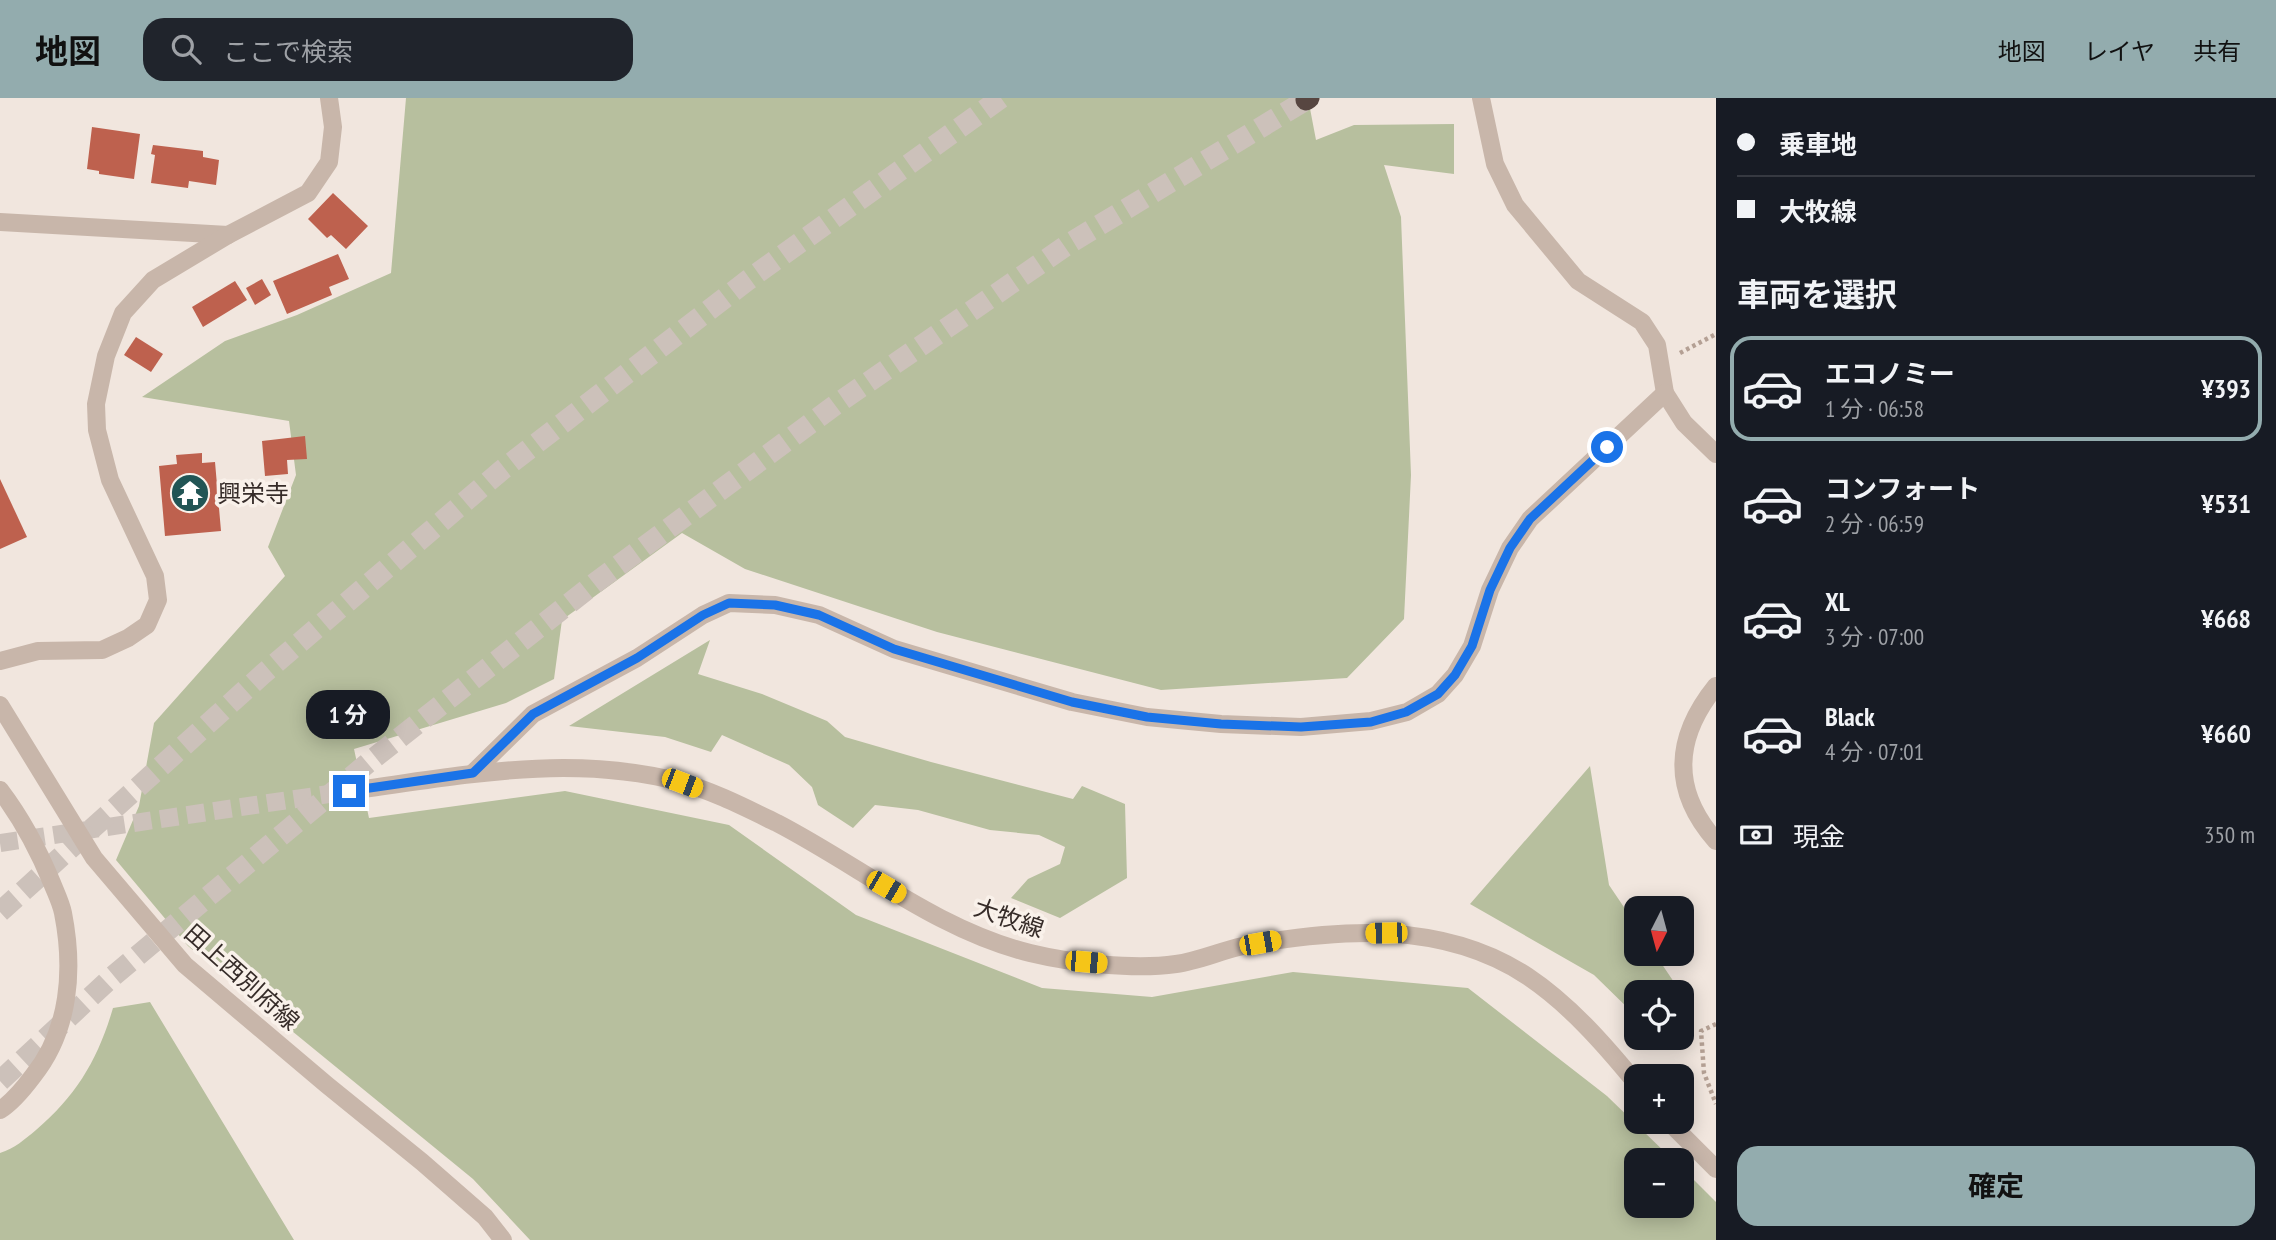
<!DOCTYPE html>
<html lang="ja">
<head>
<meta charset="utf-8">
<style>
  body { margin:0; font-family:"PT Sans Narrow","Noto Sans JP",sans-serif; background:#20242c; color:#f1f3f6; height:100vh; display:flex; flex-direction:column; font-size:26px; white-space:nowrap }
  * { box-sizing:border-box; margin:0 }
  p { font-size:23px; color:#9ea1a6 }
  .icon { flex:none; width:38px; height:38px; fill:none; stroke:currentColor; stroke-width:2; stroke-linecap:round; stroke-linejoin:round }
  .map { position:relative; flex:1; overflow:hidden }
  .drawer { display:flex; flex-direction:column; background:#171b24; width:560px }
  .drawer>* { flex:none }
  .guide { display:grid; align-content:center; height:154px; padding:0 21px; background:#171b24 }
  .needle { width:46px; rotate:186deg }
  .fabs { position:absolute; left:1624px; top:798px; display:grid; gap:14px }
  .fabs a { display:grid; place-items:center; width:70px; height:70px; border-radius:14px; background:#171b24; box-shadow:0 4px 18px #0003; font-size:35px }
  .end { position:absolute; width:32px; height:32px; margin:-16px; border:9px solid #1a73e8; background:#fff; box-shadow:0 0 0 4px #fff }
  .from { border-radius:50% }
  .bubble { position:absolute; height:49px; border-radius:21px; background:#171b24; box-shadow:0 4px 18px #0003; font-size:23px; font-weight:700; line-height:49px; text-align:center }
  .car { position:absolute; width:21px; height:42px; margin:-21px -10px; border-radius:9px; box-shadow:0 0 5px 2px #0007; background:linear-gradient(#f5c518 24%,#345 0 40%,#f5c518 0 76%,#345 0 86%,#f5c518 0) }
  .guide b { display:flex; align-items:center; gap:24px; height:66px; font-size:26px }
  .guide b+b { border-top:2px solid #363941 }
  .guide i { width:18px; height:18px; background:#f1f3f6 }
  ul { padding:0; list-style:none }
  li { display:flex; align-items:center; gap:21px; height:105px; margin:0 14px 10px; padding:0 7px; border:4px solid transparent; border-radius:21px }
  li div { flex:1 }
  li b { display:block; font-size:26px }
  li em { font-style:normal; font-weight:700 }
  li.selected { border-color:#93acae }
  li>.icon { width:63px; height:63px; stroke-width:1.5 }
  h2 { padding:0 21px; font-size:32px; line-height:84px }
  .pay { display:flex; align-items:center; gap:18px; height:77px; padding:0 21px; font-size:26px }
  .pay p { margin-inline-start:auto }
  .button { display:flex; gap:14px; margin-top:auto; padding:14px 21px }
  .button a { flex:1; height:80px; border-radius:21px; background:#93acae; color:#111; font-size:28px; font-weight:700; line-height:80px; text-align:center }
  header { display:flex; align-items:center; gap:42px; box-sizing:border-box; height:98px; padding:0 35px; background:#93acae; color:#111 }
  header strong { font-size:33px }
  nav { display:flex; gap:38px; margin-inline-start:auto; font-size:24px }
  .search { width:490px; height:63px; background:#20242c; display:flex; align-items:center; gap:18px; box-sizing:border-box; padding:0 24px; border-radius:21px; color:#9ea1a6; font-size:26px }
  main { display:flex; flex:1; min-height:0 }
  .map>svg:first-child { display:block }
  .green { fill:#b7bf9e }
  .building { fill:#be614e }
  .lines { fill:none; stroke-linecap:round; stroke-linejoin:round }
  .minor-tunnel { stroke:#ccc1ba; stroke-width:18; stroke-dasharray:18 9; stroke-linecap:butt }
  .highway-tunnel { stroke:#ccc1ba; stroke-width:21; stroke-dasharray:21 10; stroke-linecap:butt }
  .path { stroke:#b4a094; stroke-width:4.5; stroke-dasharray:3.5 3.5; stroke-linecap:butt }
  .minor { stroke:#c8b6aa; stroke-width:18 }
  .highway { stroke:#574641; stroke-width:21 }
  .route { stroke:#1a73e8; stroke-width:9 }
  .labels { text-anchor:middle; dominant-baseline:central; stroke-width:7; stroke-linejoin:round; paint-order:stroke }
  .poi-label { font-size:24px; fill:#362c29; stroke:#f9f1ea; text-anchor:start }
  .street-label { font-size:24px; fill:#362c29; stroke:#f9f1ea }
</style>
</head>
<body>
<header>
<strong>地図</strong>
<div class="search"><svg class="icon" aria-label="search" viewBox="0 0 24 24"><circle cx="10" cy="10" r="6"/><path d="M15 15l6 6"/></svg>ここで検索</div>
<nav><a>地図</a><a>レイヤ</a><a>共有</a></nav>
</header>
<main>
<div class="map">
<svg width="1716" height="1142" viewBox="0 0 1716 1142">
  <rect width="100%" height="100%" fill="#f1e6de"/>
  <!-- green -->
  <g class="green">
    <polygon points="406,0 1308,0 1316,42 1354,27 1454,26 1454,76 1384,67 1401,119 1411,377 1404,521 1347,580 1161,592 937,534 745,471 682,435 562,522 554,581 506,605 354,651 369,720 565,693 729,727 856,817 1042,890 1152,899 1293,874 1468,890 1607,998 1673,1062 1636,1062 1636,1108 1682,1108 1682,1070 1716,1104 1716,1142 530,1142 473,1081 188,848 116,762 139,708 154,625 285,478 268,449 296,377 289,323 142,299 225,243 297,217 391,175"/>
    <polygon points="710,542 698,576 762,596 827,623 845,639 931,664 1073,701 1082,688 1125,706 1127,780 1060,820 1011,800 1028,781 1060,766 1065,749 1039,737 990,732 918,712 875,707 853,730 818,707 812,689 789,667 722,637 711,654 665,639 569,628"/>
    <polygon points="1590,668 1609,787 1636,827 1636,856 1655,856 1680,893 1636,894 1636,918 1594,877 1470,806"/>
    <path d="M 150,904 L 294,1142 L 0,1142 L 0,1055 C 15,1050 24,1042 36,1032 C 77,997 98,961 113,910 Z"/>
  </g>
  <!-- building -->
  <g class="building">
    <polygon points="92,29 140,36 134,81 99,76 99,73 87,71"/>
    <polygon points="153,47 203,53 203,59 219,62 216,87 189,83 188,90 151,85 155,57 151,56"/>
    <polygon points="333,95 368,128 346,151 331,137 327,140 308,121"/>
    <polygon points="338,156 349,181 329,189 332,197 287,216 273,183"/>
    <polygon points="262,181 271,197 255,207 246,190"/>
    <polygon points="235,183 247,202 203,229 192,209"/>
    <polygon points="136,239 163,256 151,274 124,257"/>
    <polygon points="305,338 307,361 287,362 288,376 265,378 262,343"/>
    <polygon points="202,355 202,365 215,364 221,433 165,438 159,368 177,366 176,357"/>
    <polygon points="0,381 27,439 0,451"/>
  </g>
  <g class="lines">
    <!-- minor-tunnel -->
    <polyline class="minor-tunnel" points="0,745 349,693"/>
    <!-- highway-tunnel -->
    <g class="highway-tunnel">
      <polyline points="0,814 263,576 502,372 748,182 1001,0"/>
      <polyline points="0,983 112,879 369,664 595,485 838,305 1070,145 1306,2"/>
    </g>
    <!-- path -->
    <g class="path">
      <polyline points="1680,255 1716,236"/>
      <polyline points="1716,926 1701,933 1704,975 1716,1006"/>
    </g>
    <!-- minor -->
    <g class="minor">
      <polyline points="1481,0 1495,66 1515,107 1578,183 1642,224 1657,247 1665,295 1684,325 1716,356"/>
      <polyline points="0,124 228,137"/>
      <polyline points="0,563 38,553 102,552 128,540 147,527 158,502 155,478 110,382 97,332 96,306 106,258 123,215 153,182 228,137 308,95 329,64 333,29 329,0"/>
      <path d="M 1716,588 C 1674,640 1671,692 1716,743"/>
      <polyline points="0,607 94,760 185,867 327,987 422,1064 485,1119 503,1142"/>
      <polyline points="473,675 533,616 637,560 703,517 729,505 775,507 819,517 894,551 1072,604 1147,619 1221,626 1301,629 1371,623 1407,614 1438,596 1455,577 1472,548 1490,492 1510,450 1530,421 1665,295"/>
      <path d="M 0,692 C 22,721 38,751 52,785 C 56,795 61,805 63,815 C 74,871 70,932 33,978 C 24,990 13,1004 0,1012"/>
      <path d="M 349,693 C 460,678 569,655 680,684 C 713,693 746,710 777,725 C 860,768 937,832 1030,855 C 1071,865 1134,872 1176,866 C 1198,863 1220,853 1243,848 C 1338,831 1442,822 1527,878 C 1569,906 1604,946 1636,985"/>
      <polyline points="1669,1024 1716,1071"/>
    </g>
    <!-- highway -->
    <polyline class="highway" points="1306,2 1309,0"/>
  </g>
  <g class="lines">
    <!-- route -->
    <polyline class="route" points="349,693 473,675 533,616 637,560 703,517 729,505 775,507 819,517 894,551 1072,604 1147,619 1221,626 1301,629 1371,624 1406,614 1438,596 1455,577 1472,548 1490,492 1510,450 1530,421 1607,349"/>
  </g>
  <!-- icons -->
  <defs>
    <g id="temple-disc" transform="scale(2.0125)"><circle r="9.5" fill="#215555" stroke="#f9f1ea"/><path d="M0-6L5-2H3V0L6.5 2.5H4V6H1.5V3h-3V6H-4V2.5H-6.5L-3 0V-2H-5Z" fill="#fff"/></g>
  </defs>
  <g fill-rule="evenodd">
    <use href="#temple-disc" x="190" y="395"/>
  </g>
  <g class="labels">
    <!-- poi labels -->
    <g class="poi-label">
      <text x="217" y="395">興栄寺</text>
    </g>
    <!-- street labels -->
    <g class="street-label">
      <text transform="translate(1009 820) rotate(19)">大牧線</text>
      <text transform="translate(242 879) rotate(42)">田上西別府線</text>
    </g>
  </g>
</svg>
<div class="fabs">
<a><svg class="needle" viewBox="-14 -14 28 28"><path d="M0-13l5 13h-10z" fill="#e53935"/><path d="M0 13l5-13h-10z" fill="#9ea1a6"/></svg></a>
<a><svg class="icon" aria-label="locate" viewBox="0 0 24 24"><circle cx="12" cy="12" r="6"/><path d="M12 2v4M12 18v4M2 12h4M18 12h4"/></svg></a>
<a>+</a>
<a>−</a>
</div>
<i class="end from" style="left:1607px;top:349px"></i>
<i class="end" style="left:349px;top:693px"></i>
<div class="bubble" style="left:306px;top:592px;width:84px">1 分</div>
<i class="car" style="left:682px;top:685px;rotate:111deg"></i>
<i class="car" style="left:886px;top:789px;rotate:120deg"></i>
<i class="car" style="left:1386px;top:835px;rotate:269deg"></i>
<i class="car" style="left:1260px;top:845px;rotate:80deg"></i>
<i class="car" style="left:1086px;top:864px;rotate:95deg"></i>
</div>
<section class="drawer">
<div class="guide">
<b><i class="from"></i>乗車地</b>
<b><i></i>大牧線</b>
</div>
<h2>車両を選択</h2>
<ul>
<li class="selected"><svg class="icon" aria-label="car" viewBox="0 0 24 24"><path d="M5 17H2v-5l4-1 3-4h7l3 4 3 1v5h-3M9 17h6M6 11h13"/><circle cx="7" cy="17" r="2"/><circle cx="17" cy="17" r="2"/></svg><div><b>エコノミー</b><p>1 分 · 06:58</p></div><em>¥393</em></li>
<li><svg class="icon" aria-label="car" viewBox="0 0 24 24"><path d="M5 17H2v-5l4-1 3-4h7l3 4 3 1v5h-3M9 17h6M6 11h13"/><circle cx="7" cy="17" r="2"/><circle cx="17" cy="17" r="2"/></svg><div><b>コンフォート</b><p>2 分 · 06:59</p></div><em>¥531</em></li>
<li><svg class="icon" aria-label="car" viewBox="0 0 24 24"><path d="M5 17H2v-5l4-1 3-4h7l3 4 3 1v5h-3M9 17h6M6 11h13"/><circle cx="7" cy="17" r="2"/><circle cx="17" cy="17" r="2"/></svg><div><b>XL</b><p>3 分 · 07:00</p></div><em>¥668</em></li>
<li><svg class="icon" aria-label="car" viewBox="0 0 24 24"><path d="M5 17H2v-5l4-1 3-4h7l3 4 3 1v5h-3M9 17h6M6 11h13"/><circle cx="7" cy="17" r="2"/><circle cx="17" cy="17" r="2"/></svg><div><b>Black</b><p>4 分 · 07:01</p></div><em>¥660</em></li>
</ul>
<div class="pay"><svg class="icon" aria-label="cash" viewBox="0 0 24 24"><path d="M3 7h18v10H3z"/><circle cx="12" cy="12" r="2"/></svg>現金<p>350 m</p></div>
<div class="button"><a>確定</a></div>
</section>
</main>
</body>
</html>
